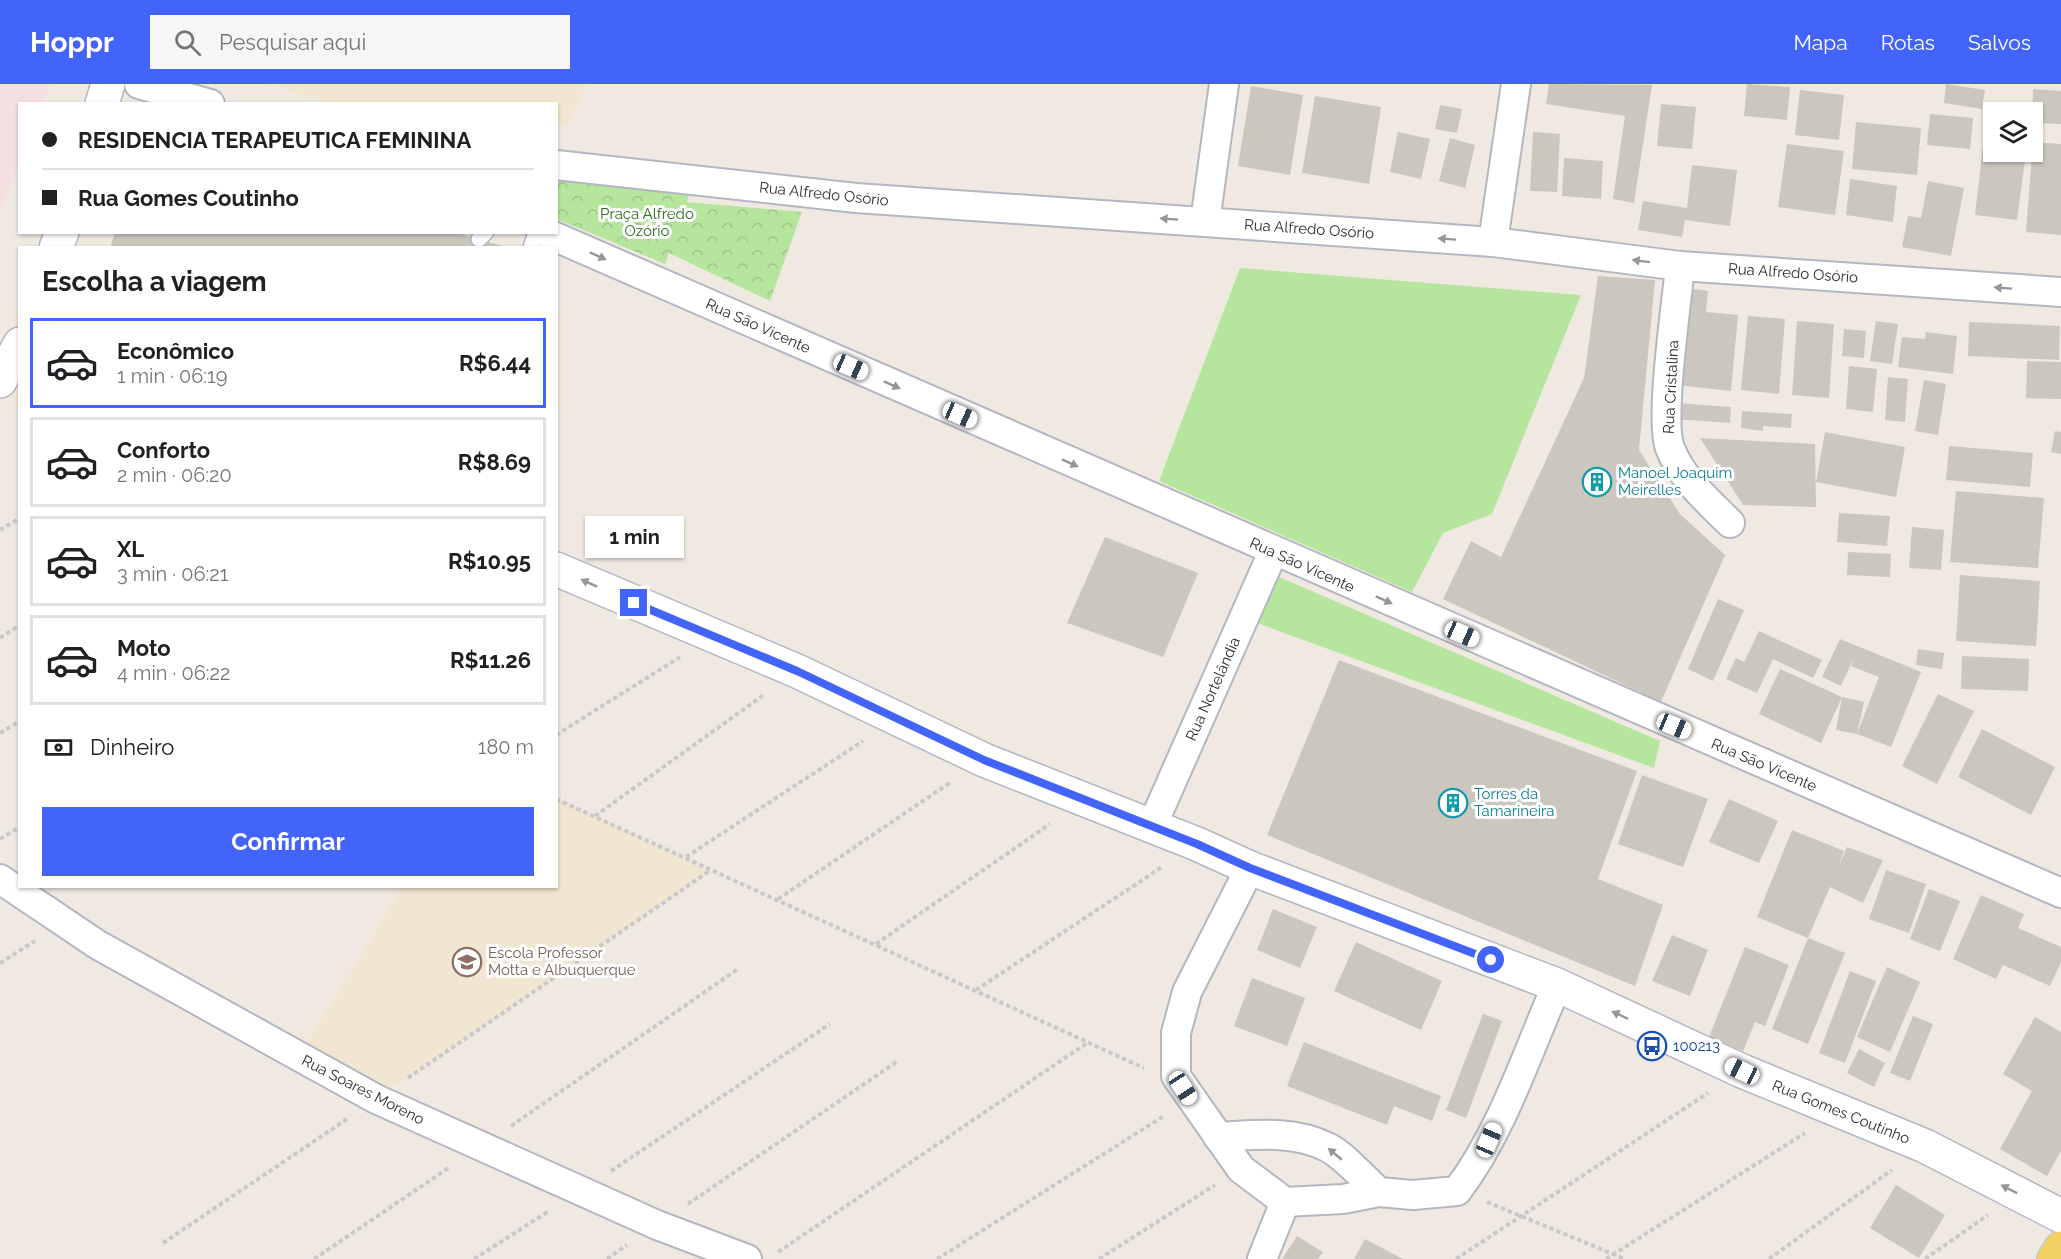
<!DOCTYPE html>
<html lang="pt">
<head>
<meta charset="utf-8">
<style>
  body { margin:0; font-family:Raleway,sans-serif; background:#f6f6f6; color:#202124; height:100vh; display:flex; flex-direction:column; font-size:22px; white-space:nowrap }
  * { box-sizing:border-box; margin:0 }
  p { font-size:20px; color:#757577 }
  .icon { flex:none; width:33px; height:33px; fill:none; stroke:currentColor; stroke-width:2; stroke-linecap:round; stroke-linejoin:round }
  .map { position:relative; flex:1; overflow:hidden }
  .details { position:absolute; left:18px; top:162px; width:540px; height:642px; display:flex; flex-direction:column; background:#fff; border-radius:0px; box-shadow:0 2px 4px #0004 }
  .details>* { flex:none }
  .top-card { position:absolute; left:18px; top:18px; width:540px; height:132px; border-radius:0px; box-shadow:0 2px 4px #0004; display:grid; align-content:center; height:132px; padding:0 24px; background:#fff }
  .tools { position:absolute; left:1983px; top:18px; display:grid; gap:12px }
  .tools a { display:grid; place-items:center; width:60px; height:60px; border-radius:0px; background:#fff; box-shadow:0 2px 4px #0004; font-size:30px }
  .end { position:absolute; width:27px; height:27px; margin:-14px; border:8px solid #4264fb; background:#fff; box-shadow:0 0 0 3px #fff }
  .from { border-radius:50% }
  .bubble { position:absolute; height:42px; border-radius:0px; background:#fff; box-shadow:0 2px 4px #0004; font-size:20px; font-weight:700; line-height:42px; text-align:center }
  .car { position:absolute; width:18px; height:36px; margin:-18px -9px; border-radius:8px; box-shadow:0 0 4px 2px #0007; background:linear-gradient(#fff 24%,#345 0 40%,#fff 0 76%,#345 0 86%,#fff 0) }
  .top-card b { display:flex; align-items:center; gap:21px; height:57px; font-size:22px }
  .top-card b+b { border-top:2px solid #e0e0e0 }
  .top-card i { width:15px; height:15px; background:#202124 }
  ul { padding:0; list-style:none }
  li { display:flex; align-items:center; gap:18px; height:90px; margin:0 12px 9px; padding:0 12px; border:3px solid #e0e0e0; border-radius:0px }
  li div { flex:1 }
  li b { display:block; font-size:22px }
  li em { font-style:normal; font-weight:700 }
  li.active { border-color:#4264fb }
  li>.icon { width:54px; height:54px; stroke-width:1.5 }
  h2 { padding:0 24px; font-size:27px; line-height:72px }
  .pay { display:flex; align-items:center; gap:15px; height:66px; padding:0 24px; font-size:22px }
  .pay p { margin-inline-start:auto }
  .primary-button { display:flex; gap:12px; margin-top:auto; padding:12px 24px }
  .primary-button a { flex:1; height:69px; border-radius:0px; background:#4264fb; color:#fff; font-size:24px; font-weight:700; line-height:69px; text-align:center }
  header { display:flex; align-items:center; gap:36px; box-sizing:border-box; height:84px; padding:0 30px; background:#4264fb; color:#fff }
  header strong { font-size:28px }
  nav { display:flex; gap:33px; margin-inline-start:auto; font-size:21px }
  .search { width:420px; height:54px; background:#f6f6f6; display:flex; align-items:center; gap:15px; box-sizing:border-box; padding:0 21px; border-radius:0px; color:#757577; font-size:22px }
  .map>svg:first-child { display:block }
  .education { fill:#f0e6d1 }
  .medical { fill:#f5dfe0 }
  .forest { fill:url(#forest-crowns) }
  .garden { fill:#b6e59e }
  .building { fill:#cbc7bf }
  .lines { fill:none; stroke-linecap:round; stroke-linejoin:round }
  .service-casing { stroke:#b4b7c1; stroke-width:18 }
  .minor-casing { stroke:#b4b7c1; stroke-width:32 }
  .tertiary-casing { stroke:#b4b7c1; stroke-width:36 }
  .secondary-casing { stroke:#b4b7c1; stroke-width:36 }
  .primary-casing { stroke:#c9c9c9; stroke-width:36 }
  .path { stroke:#c9c9c9; stroke-width:4; stroke-dasharray:4.5 3; stroke-linecap:butt }
  .service { stroke:#fff; stroke-width:15 }
  .minor { stroke:#fff; stroke-width:28 }
  .tertiary { stroke:#fff; stroke-width:33 }
  .secondary { stroke:#fff; stroke-width:33 }
  .primary { stroke:#f2d163; stroke-width:33 }
  .oneway { fill:#969696 }
  .route { stroke:#4264fb; stroke-width:8 }
  .labels { text-anchor:middle; dominant-baseline:central; stroke-width:6; stroke-linejoin:round; paint-order:stroke }
  .street-label { font-size:15px; fill:#2e2e2e; stroke:#fff }
  .park-label { font-size:15px; fill:#2c6e1b; stroke:#fff }
  .culture-label { font-size:15px; fill:#0d838f; stroke:#fff; text-anchor:start }
  .education-label { font-size:15px; fill:#785e54; stroke:#fff; text-anchor:start }
  .transit-label { font-size:15px; fill:#164399; stroke:#fff; text-anchor:start }
</style>
</head>
<body>
<header>
<strong>Hoppr</strong>
<div class="search"><svg class="icon" aria-label="search" viewBox="0 0 24 24"><circle cx="10" cy="10" r="6"/><path d="M15 15l6 6"/></svg>Pesquisar aqui</div>
<nav><a>Mapa</a><a>Rotas</a><a>Salvos</a></nav>
</header>
<div class="map">
<svg width="2061" height="1175" viewBox="0 0 2061 1175">
  <defs>
    <pattern id="forest-crowns" width="20" height="18" patternUnits="userSpaceOnUse" patternTransform="scale(1.5)"><rect width="20" height="18" fill="#b6e59e"/><path d="M2 6a3 3 0 1 1 6 0M12 15a3 3 0 1 1 6 0" fill="none" stroke="#9dc588"/></pattern>
  </defs>
  <rect width="100%" height="100%" fill="#efe9e1"/>
  <!-- education -->
  <g class="education">
    <polygon points="270,0 588,0 567,43 557,40 556,20 327,19"/>
    <polygon points="557,715 711,786 376,1015 299,972 403,803 556,802"/>
  </g>
  <!-- medical -->
  <polygon class="medical" points="0,0 51,0 43,19 20,20 19,79 0,129"/>
  <!-- forest -->
  <polygon class="forest" points="557,95 689,111 687,118 802,128 770,217 669,169 665,180 557,135"/>
  <!-- garden -->
  <g class="garden">
    <polygon points="1240,184 1581,211 1492,430 1443,449 1412,508 1159,397"/>
    <polygon points="1272,490 1660,657 1654,684 1254,538"/>
  </g>
  <!-- building -->
  <g class="building">
    <polygon points="1549,0 1652,1 1634,119 1613,115 1625,32 1546,20"/>
    <polygon points="1747,0 1790,3 1787,36 1744,32"/>
    <polygon points="1946,0 1985,6 1982,25 1944,19"/>
    <polygon points="1251,2 1303,11 1290,91 1238,82"/>
    <polygon points="2033,5 2061,7 2061,40 2032,39"/>
    <polygon points="1800,6 1844,11 1839,56 1795,51"/>
    <polygon points="1315,12 1381,23 1369,100 1302,89"/>
    <polygon points="1661,20 1696,23 1692,65 1657,62"/>
    <polygon points="1440,21 1462,25 1457,49 1435,45"/>
    <polygon points="1930,30 1973,34 1970,65 1927,61"/>
    <polygon points="1856,38 1921,44 1917,91 1852,85"/>
    <polygon points="1985,44 1994,45 1994,68 2026,68 2017,136 1975,131"/>
    <polygon points="1398,48 1430,55 1421,95 1390,88"/>
    <polygon points="1533,48 1560,50 1557,108 1530,107"/>
    <polygon points="1450,54 1475,61 1465,104 1439,97"/>
    <polygon points="2033,58 2061,60 2061,151 2026,148"/>
    <polygon points="1787,60 1844,67 1835,131 1778,123"/>
    <polygon points="1564,74 1603,77 1601,115 1562,112"/>
    <polygon points="1692,81 1737,86 1730,142 1685,136 1682,153 1638,146 1643,117 1687,124"/>
    <polygon points="1850,95 1897,102 1893,138 1846,131"/>
    <polygon points="1928,97 1964,104 1951,172 1902,163 1908,132 1921,134"/>
    <polygon points="115,148 454,148 506,163 110,164"/>
    <polygon points="1598,192 1655,196 1639,366 1680,430 1725,471 1661,618 1443,515 1471,457 1501,473 1584,294"/>
    <polygon points="1686,204 1708,207 1706,228 1738,231 1731,307 1676,301"/>
    <polygon points="1748,232 1785,235 1779,310 1741,306"/>
    <polygon points="1797,237 1834,240 1829,314 1792,311"/>
    <polygon points="1876,237 1898,240 1892,280 1870,277"/>
    <polygon points="1969,238 2060,242 2059,276 1968,272"/>
    <polygon points="1844,245 1866,247 1864,274 1842,272"/>
    <polygon points="1926,248 1957,252 1953,290 1898,283 1902,253 1925,255"/>
    <polygon points="2027,277 2061,278 2061,315 2026,314"/>
    <polygon points="1849,282 1877,285 1873,328 1846,325"/>
    <polygon points="1888,293 1908,295 1905,338 1885,336"/>
    <polygon points="1924,296 1946,300 1938,351 1915,347"/>
    <polygon points="1676,319 1731,323 1730,339 1674,335"/>
    <polygon points="1742,327 1792,330 1791,344 1763,342 1763,347 1741,344"/>
    <polygon points="2055,347 2061,348 2061,370 2051,368"/>
    <polygon points="1825,348 1905,363 1896,413 1816,398"/>
    <polygon points="1700,354 1815,360 1816,423 1743,421"/>
    <polygon points="1949,362 2033,369 2030,403 1946,396"/>
    <polygon points="1956,407 2044,414 2038,484 1950,478"/>
    <polygon points="1839,429 1890,432 1887,462 1837,458"/>
    <polygon points="1912,443 1944,446 1941,486 1909,484"/>
    <polygon points="1105,453 1198,489 1163,573 1067,539"/>
    <polygon points="1848,468 1891,470 1890,493 1847,491"/>
    <polygon points="1960,491 2040,497 2036,562 1956,557"/>
    <polygon points="1718,515 1744,526 1713,597 1688,585"/>
    <polygon points="1759,547 1822,576 1813,594 1773,575 1757,609 1726,595 1736,574 1744,578"/>
    <polygon points="1840,555 1921,588 1891,663 1857,650 1879,593 1851,582 1855,571 1841,602 1822,593"/>
    <polygon points="1918,565 1944,569 1942,585 1916,581"/>
    <polygon points="1962,572 2029,575 2028,607 1961,605"/>
    <polygon points="1339,576 1637,687 1598,795 1663,821 1635,902 1267,751"/>
    <polygon points="1780,585 1842,613 1821,659 1759,630"/>
    <polygon points="1938,610 1974,627 1937,700 1902,682"/>
    <polygon points="1842,613 1864,618 1857,650 1836,646"/>
    <polygon points="1982,645 2055,683 2031,731 1958,693"/>
    <polygon points="1642,691 1708,715 1683,783 1618,760"/>
    <polygon points="1729,715 1778,737 1759,779 1709,758"/>
    <polygon points="1792,746 1844,767 1838,784 1847,763 1883,776 1863,819 1830,803 1808,854 1757,833"/>
    <polygon points="1886,786 1926,800 1909,849 1869,835"/>
    <polygon points="1929,805 1960,817 1940,867 1910,855"/>
    <polygon points="1981,811 2024,830 2018,844 2061,863 2061,878 2050,902 2003,881 1996,895 1953,875"/>
    <polygon points="1273,825 1317,843 1300,884 1257,866"/>
    <polygon points="1672,851 1708,866 1690,912 1652,897"/>
    <polygon points="1808,854 1845,869 1808,960 1772,945"/>
    <polygon points="1356,858 1442,897 1421,946 1334,907"/>
    <polygon points="1745,863 1789,881 1765,942 1755,938 1743,967 1709,953"/>
    <polygon points="1887,883 1920,898 1890,968 1857,953"/>
    <polygon points="1850,887 1876,897 1845,979 1819,969"/>
    <polygon points="1252,894 1305,914 1287,962 1234,942"/>
    <polygon points="1483,930 1502,937 1466,1034 1446,1026"/>
    <polygon points="1913,932 1933,940 1910,997 1890,989"/>
    <polygon points="2035,933 2061,948 2061,1067 2047,1092 2000,1065 2032,1007 2003,990"/>
    <polygon points="1304,958 1441,1012 1432,1037 1394,1022 1387,1041 1287,1002"/>
    <polygon points="1859,965 1885,979 1874,1003 1847,989"/>
    <polygon points="1896,1101 1945,1131 1919,1174 1870,1144"/>
    <polygon points="1297,1152 1323,1168 1318,1175 1282,1175"/>
    <polygon points="1365,1155 1403,1175 1354,1175"/>
  </g>
  <g class="lines">
    <!-- service casing -->
    <g class="service-casing">
      <g id="service">
        <polyline points="479,155 486,148"/>
        <polyline points="531,164 536,148"/>
      </g>
    </g>
    <!-- minor casing -->
    <g class="minor-casing">
      <g id="minor">
        <polyline points="139,0 210,20"/>
        <polyline points="556,81 856,114 1493,158 1680,182 2061,208"/>
        <polyline points="1205,138 1224,0"/>
        <polyline points="544,148 2061,809"/>
        <polyline points="1493,158 1516,0"/>
        <path d="M 1680,182 C 1677,218 1659,336 1670,364 C 1682,395 1707,416 1730,439"/>
        <polyline points="1152,742 1273,468"/>
        <path d="M 1250,784 L 1187,908 L 1176,949 L 1176,992 L 1241,1085 L 1285,1118 L 1343,1115 L 1379,1108 L 1413,1111 L 1457,1107 C 1502,1048 1527,969 1557,901"/>
        <polyline points="0,795 98,861 376,1015 657,1141 747,1175"/>
        <path d="M 1218,1053 C 1255,1051 1293,1046 1327,1063 C 1344,1071 1365,1096 1379,1108"/>
        <polyline points="1262,1175 1285,1118"/>
      </g>
    </g>
    <!-- tertiary casing -->
    <g class="tertiary-casing">
      <polyline id="tertiary" points="556,485 797,587 984,676 1197,760 1250,784 1557,901 1742,987 1925,1062 2061,1132"/>
    </g>
    <!-- secondary casing -->
    <g class="secondary-casing">
      <g id="secondary">
        <polyline points="102,20 108,0"/>
        <polyline points="56,164 62,148"/>
        <polyline points="0,297 20,260"/>
      </g>
    </g>
    <!-- primary casing -->
    <g class="primary-casing">
      <polyline id="primary" points="2054,1175 2061,1164"/>
    </g>
    <!-- path -->
    <g class="path">
      <polyline points="0,446 20,434"/>
      <polyline points="0,554 20,541"/>
      <polyline points="0,649 20,637"/>
      <polyline points="556,651 680,573"/>
      <polyline points="556,715 1144,984"/>
      <polyline points="595,732 765,610"/>
      <polyline points="0,755 20,743"/>
      <polyline points="686,773 863,657"/>
      <polyline points="778,815 951,698"/>
      <polyline points="876,860 1050,740"/>
      <polyline points="0,879 35,857"/>
      <polyline points="976,906 1162,783"/>
      <polyline points="408,994 711,786"/>
      <polyline points="511,1042 738,885"/>
      <polyline points="611,1087 830,940"/>
      <polyline points="1487,1118 1625,1175"/>
      <polyline points="688,1120 898,977"/>
      <polyline points="163,1159 347,1035"/>
      <polyline points="778,1168 1087,959"/>
      <polyline points="314,1175 450,1083"/>
      <polyline points="474,1175 549,1127"/>
      <polyline points="607,1175 627,1161"/>
      <polyline points="937,1175 1164,1032"/>
      <polyline points="1099,1175 1215,1101"/>
      <polyline points="1456,1175 1708,1009"/>
      <polyline points="1606,1175 1805,1049"/>
      <polyline points="1769,1175 1892,1086"/>
      <polyline points="1925,1175 1988,1131"/>
    </g>
    <!-- service -->
    <use href="#service" class="service"/>
    <!-- minor -->
    <use href="#minor" class="minor"/>
    <!-- tertiary -->
    <use href="#tertiary" class="tertiary"/>
    <!-- secondary -->
    <use href="#secondary" class="secondary"/>
    <!-- primary -->
    <use href="#primary" class="primary"/>
  </g>
  <!-- one-way arrows -->
  <defs><path id="oneway-solid" d="M-6-.8H1V-3.2L6.5 0L1 3.2V.8H-6Z" transform="scale(1.5)"/></defs>
  <g class="oneway">
    <use href="#oneway-solid" transform="translate(1169 135) rotate(-176)"/>
    <use href="#oneway-solid" transform="translate(1447 155) rotate(-176)"/>
    <use href="#oneway-solid" transform="translate(598 172) rotate(24)"/>
    <use href="#oneway-solid" transform="translate(1641 177) rotate(-173)"/>
    <use href="#oneway-solid" transform="translate(2003 204) rotate(-176)"/>
    <use href="#oneway-solid" transform="translate(892 301) rotate(24)"/>
    <use href="#oneway-solid" transform="translate(1070 379) rotate(24)"/>
    <use href="#oneway-solid" transform="translate(589 499) rotate(-156)"/>
    <use href="#oneway-solid" transform="translate(1384 516) rotate(24)"/>
    <use href="#oneway-solid" transform="translate(1620 931) rotate(-155)"/>
    <use href="#oneway-solid" transform="translate(1335 1070) rotate(-140)"/>
    <use href="#oneway-solid" transform="translate(2009 1105) rotate(-153)"/>
  </g>
  <g class="lines">
    <!-- route -->
    <polyline class="route" points="634,519 797,587 984,676 1197,760 1250,784 1491,876"/>
  </g>
  <!-- icons -->
  <defs>
    <g id="building-ring" transform="scale(1.5)"><circle r="9.5" fill="#fff" stroke="#0f9aa8" stroke-width="1.5"/><path d="M-4-6H4V6H1V3H-1V6H-4ZM-2.5-4.3h1.7v1.8h-1.7ZM.8-4.3h1.7v1.8H.8ZM-2.5-1h1.7V.8h-1.7ZM.8-1h1.7V.8H.8Z" fill="#0f9aa8"/></g>
    <g id="school-ring" transform="scale(1.5)"><circle r="9.5" fill="#fff" stroke="#8d6e63" stroke-width="1.5"/><path d="M0-5L7-2L0 1L-7-2ZM-4 1L0 2.5L4 1V4Q0 6-4 4Z" fill="#8d6e63"/></g>
    <g id="bus-ring" transform="scale(1.5)"><circle r="9.5" fill="#fff" stroke="#1a4fb4" stroke-width="1.5"/><path d="M-5-6H5V4H4V6H2V4H-2V6H-4V4H-5ZM-3.5-4V0h7V-4ZM-3.5 1.2v1.5H-2V1.2ZM2 1.2v1.5H3.5V1.2Z" fill="#1a4fb4"/></g>
  </defs>
  <g fill-rule="evenodd">
    <use href="#building-ring" x="1597" y="398"/>
    <use href="#building-ring" x="1453" y="719"/>
    <use href="#school-ring" x="467" y="878"/>
    <use href="#bus-ring" x="1652" y="962"/>
  </g>
  <g class="labels">
    <!-- street labels -->
    <g class="street-label">
      <text transform="translate(824 110) rotate(6)">Rua Alfredo Osório</text>
      <text transform="translate(1309 145) rotate(4)">Rua Alfredo Osório</text>
      <text transform="translate(1793 189) rotate(4)">Rua Alfredo Osório</text>
      <text transform="translate(758 242) rotate(24)">Rua São Vicente</text>
      <text transform="translate(1671 303) rotate(-87)">Rua Cristalina</text>
      <text transform="translate(1302 481) rotate(24)">Rua São Vicente</text>
      <text transform="translate(1213 605) rotate(-66)">Rua Nortelândia</text>
      <text transform="translate(1764 681) rotate(23)">Rua São Vicente</text>
      <text transform="translate(363 1006) rotate(27)">Rua Soares Moreno</text>
      <text transform="translate(1841 1028) rotate(22)">Rua Gomes Coutinho</text>
    </g>
    <!-- park labels -->
    <g class="park-label">
      <text x="647" y="130">Praça Alfredo<tspan x="647" dy="17">Ozório</tspan></text>
    </g>
    <!-- culture labels -->
    <g class="culture-label">
      <text x="1618" y="389">Manoel Joaquim<tspan x="1618" dy="17">Meirelles</tspan></text>
      <text x="1474" y="710">Torres da<tspan x="1474" dy="17">Tamarineira</tspan></text>
    </g>
    <!-- education labels -->
    <g class="education-label">
      <text x="488" y="869">Escola Professor<tspan x="488" dy="17">Motta e Albuquerque</tspan></text>
    </g>
    <!-- transit labels -->
    <g class="transit-label">
      <text x="1673" y="962">100213</text>
    </g>
  </g>
</svg>
<div class="tools">
<a><svg class="icon" aria-label="layers" viewBox="0 0 24 24"><path d="M12 4l9 5-9 5-9-5zM3 14l9 5 9-5"/></svg></a>
</div>
<i class="end from" style="left:1491px;top:876px"></i>
<i class="end" style="left:634px;top:519px"></i>
<div class="bubble" style="left:585px;top:432px;width:99px">1 min</div>
<i class="car" style="left:851px;top:283px;rotate:114deg"></i>
<i class="car" style="left:960px;top:331px;rotate:114deg"></i>
<i class="car" style="left:1462px;top:550px;rotate:114deg"></i>
<i class="car" style="left:1674px;top:642px;rotate:113deg"></i>
<i class="car" style="left:1742px;top:987px;rotate:295deg"></i>
<i class="car" style="left:1183px;top:1004px;rotate:147deg"></i>
<i class="car" style="left:1489px;top:1056px;rotate:23deg"></i>
<div class="top-card">
<b><i class="from"></i>RESIDENCIA TERAPEUTICA FEMININA</b>
<b><i></i>Rua Gomes Coutinho</b>
</div>
<section class="details">
<h2>Escolha a viagem</h2>
<ul>
<li class="active"><svg class="icon" aria-label="car" viewBox="0 0 24 24"><path d="M5 17H2v-5l4-1 3-4h7l3 4 3 1v5h-3M9 17h6M6 11h13"/><circle cx="7" cy="17" r="2"/><circle cx="17" cy="17" r="2"/></svg><div><b>Econômico</b><p>1 min · 06:19</p></div><em>R$6.44</em></li>
<li><svg class="icon" aria-label="car" viewBox="0 0 24 24"><path d="M5 17H2v-5l4-1 3-4h7l3 4 3 1v5h-3M9 17h6M6 11h13"/><circle cx="7" cy="17" r="2"/><circle cx="17" cy="17" r="2"/></svg><div><b>Conforto</b><p>2 min · 06:20</p></div><em>R$8.69</em></li>
<li><svg class="icon" aria-label="car" viewBox="0 0 24 24"><path d="M5 17H2v-5l4-1 3-4h7l3 4 3 1v5h-3M9 17h6M6 11h13"/><circle cx="7" cy="17" r="2"/><circle cx="17" cy="17" r="2"/></svg><div><b>XL</b><p>3 min · 06:21</p></div><em>R$10.95</em></li>
<li><svg class="icon" aria-label="car" viewBox="0 0 24 24"><path d="M5 17H2v-5l4-1 3-4h7l3 4 3 1v5h-3M9 17h6M6 11h13"/><circle cx="7" cy="17" r="2"/><circle cx="17" cy="17" r="2"/></svg><div><b>Moto</b><p>4 min · 06:22</p></div><em>R$11.26</em></li>
</ul>
<div class="pay"><svg class="icon" aria-label="cash" viewBox="0 0 24 24"><path d="M3 7h18v10H3z"/><circle cx="12" cy="12" r="2"/></svg>Dinheiro<p>180 m</p></div>
<div class="primary-button"><a>Confirmar</a></div>
</section>
</div>
</body>
</html>
